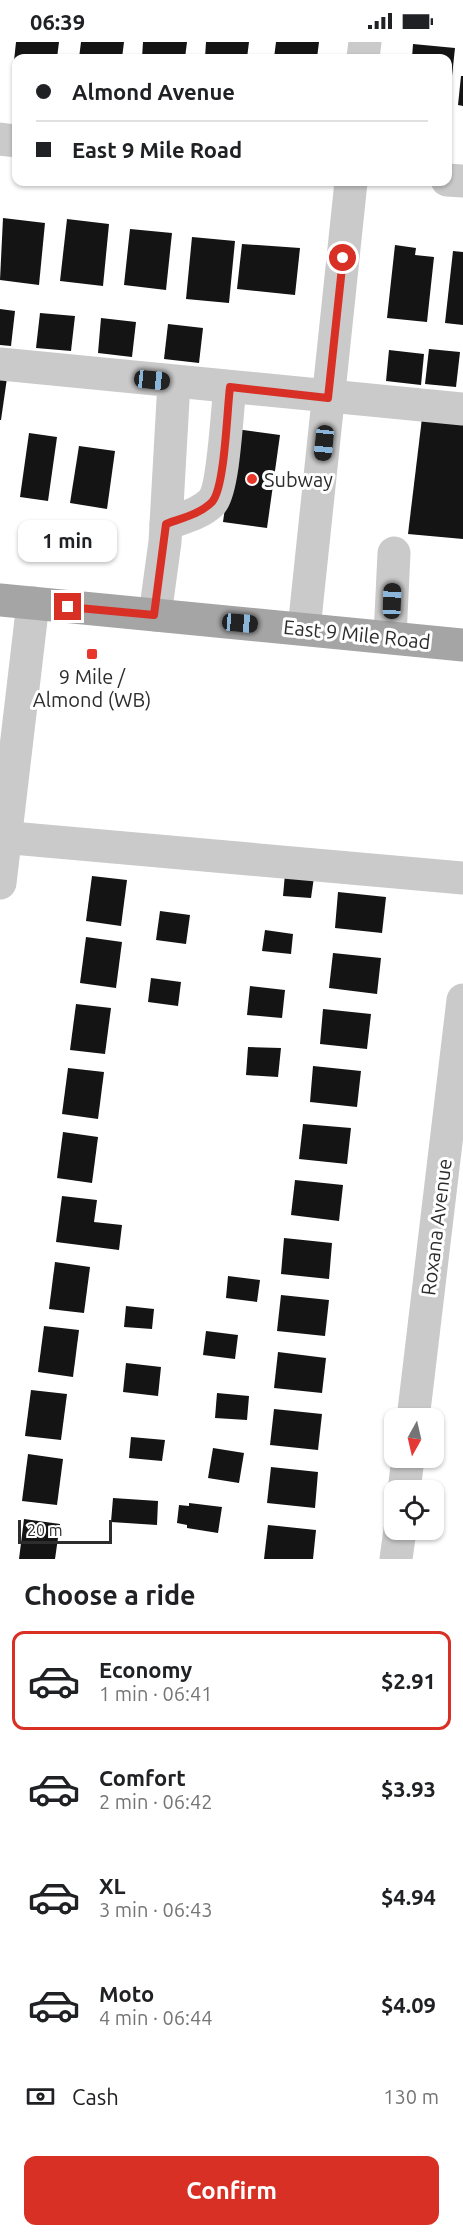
<!DOCTYPE html>
<html lang="en">
<head>
<meta charset="utf-8">
<style>
  body { margin:0; font-family:Ubuntu,sans-serif; background:#f2f2f2; color:#202124; height:100vh; display:flex; flex-direction:column; font-size:22px; white-space:nowrap }
  * { box-sizing:border-box; margin:0 }
  p { font-size:20px; color:#757577 }
  .icon { flex:none; width:33px; height:33px; fill:none; stroke:currentColor; stroke-width:2; stroke-linecap:round; stroke-linejoin:round }
  .map { position:relative; height:1517px; overflow:hidden }
  .details { display:flex; flex-direction:column; background:#fff; flex:1 }
  .details>* { flex:none }
  .guide { position:absolute; left:12px; top:12px; width:440px; height:132px; border-radius:12px; box-shadow:0 2px 4px #0004; display:grid; align-content:center; height:132px; padding:0 24px; background:#fff }
  .needle { width:39px; rotate:188deg }
  .controls { position:absolute; left:384px; top:1366px; display:grid; gap:12px }
  .controls a { display:grid; place-items:center; width:60px; height:60px; border-radius:12px; background:#fff; box-shadow:0 2px 4px #0004; font-size:30px }
  .scale { position:absolute; left:18px; bottom:15px; width:94px; box-sizing:border-box; padding-left:6px; border:3px solid #2d2d2d; border-top:0; font-size:16px; line-height:21px; white-space:nowrap; color:#2d2d2d; -webkit-text-stroke:4px #fff; paint-order:stroke }
  .end { position:absolute; width:27px; height:27px; margin:-14px; border:8px solid #d93025; background:#fff; box-shadow:0 0 0 3px #fff }
  .from { border-radius:50% }
  .bubble { position:absolute; height:42px; border-radius:12px; background:#fff; box-shadow:0 2px 4px #0004; font-size:20px; font-weight:700; line-height:42px; text-align:center }
  .car { position:absolute; width:18px; height:36px; margin:-18px -9px; border-radius:8px; box-shadow:0 0 4px 2px #0007; background:linear-gradient(#222 24%,#8ab4d8 0 40%,#222 0 76%,#8ab4d8 0 86%,#222 0) }
  .guide b { display:flex; align-items:center; gap:21px; height:57px; font-size:22px }
  .guide b+b { border-top:2px solid #e0e0e0 }
  .guide i { width:15px; height:15px; background:#202124 }
  ul { padding:0; list-style:none }
  li { display:flex; align-items:center; gap:18px; height:99px; margin:0 12px 9px; padding:0 12px; border:3px solid transparent; border-radius:12px }
  li div { flex:1 }
  li b { display:block; font-size:22px }
  li em { font-style:normal; font-weight:700 }
  li.current { border-color:#d93025 }
  li>.icon { width:54px; height:54px; stroke-width:1.5 }
  h2 { padding:0 24px; font-size:27px; line-height:72px }
  .pay { display:flex; align-items:center; gap:15px; height:66px; padding:0 24px; font-size:22px }
  .pay p { margin-inline-start:auto }
  .cta { display:flex; gap:12px; margin-top:auto; padding:12px 24px }
  .cta a { flex:1; height:69px; border-radius:12px; background:#d93025; color:#fff; font-size:24px; font-weight:700; line-height:69px; text-align:center }
  .status { display:flex; justify-content:space-between; align-items:center; height:42px; padding:0 30px; background:#fff; direction:ltr }
  .status svg { height:16px; fill:currentColor }
  .map>svg:first-child { display:block }
  .building { fill:#141414 }
  .lines { fill:none; stroke-linecap:round; stroke-linejoin:round }
  .minor { stroke:#cacaca; stroke-width:33 }
  .major { stroke:#a5a5a5; stroke-width:33 }
  .route { stroke:#d93025; stroke-width:8 }
  .poi-dot { fill:#e9362b; stroke:#fff; stroke-width:2 }
  .labels { text-anchor:middle; dominant-baseline:central; stroke-width:6; stroke-linejoin:round; paint-order:stroke }
  .poi-label { font-size:20px; fill:#2d2d2d; stroke:#fff; text-anchor:start }
  .street-label { font-size:20px; fill:#2d2d2d; stroke:#fff }
</style>
</head>
<body>
<div class="status"><b>06:39</b><svg viewBox="0 0 49 12"><path d="M0 12V9h3v3zM5 12V6h3v6zM10 12V3h3v9zM15 12V0h3v12zM26 1h20v11H26zM47 4h2v5h-2z"/></svg></div>
<div class="map">
<svg width="463" height="1517" viewBox="0 0 463 1517">
  <rect width="100%" height="100%" fill="#fff"/>
  <!-- building -->
  <g class="building">
    <polygon points="16,0 59,0 57,16 16,16 14,19"/>
    <polygon points="81,0 124,0 122,16 79,16"/>
    <polygon points="143,0 187,0 185,16 142,16"/>
    <polygon points="206,0 249,0 247,16 205,16"/>
    <polygon points="276,0 319,0 317,16 274,16"/>
    <polygon points="413,2 455,6 449,62 447,16 412,16"/>
    <polygon points="461,34 463,34 463,64 458,63"/>
    <polygon points="3,176 45,181 39,243 0,238"/>
    <polygon points="67,177 109,182 103,244 60,239"/>
    <polygon points="130,187 172,191 166,248 124,243"/>
    <polygon points="192,195 235,199 229,261 186,257"/>
    <polygon points="242,202 300,206 295,253 237,247"/>
    <polygon points="395,203 416,206 415,213 434,215 427,280 387,276"/>
    <polygon points="453,209 463,210 463,283 445,281"/>
    <polygon points="0,267 15,269 11,304 0,303"/>
    <polygon points="40,271 75,274 71,309 36,306"/>
    <polygon points="101,276 136,280 132,315 98,311"/>
    <polygon points="168,282 203,286 199,321 164,317"/>
    <polygon points="429,307 460,310 456,345 425,342"/>
    <polygon points="389,308 424,312 421,343 386,339"/>
    <polygon points="0,335 7,336 1,378 0,378"/>
    <polygon points="422,376 463,381 463,497 408,492"/>
    <polygon points="236,387 280,393 267,486 223,480"/>
    <polygon points="29,391 57,395 48,459 20,455"/>
    <polygon points="79,404 115,409 107,467 70,461"/>
    <polygon points="285,832 314,835 311,856 283,854"/>
    <polygon points="92,834 127,838 121,884 86,879"/>
    <polygon points="338,850 386,855 382,891 335,886"/>
    <polygon points="160,869 190,873 186,902 156,898"/>
    <polygon points="265,888 293,892 291,912 262,909"/>
    <polygon points="86,895 122,900 116,946 80,941"/>
    <polygon points="333,911 381,916 377,952 329,946"/>
    <polygon points="151,936 181,940 178,964 148,960"/>
    <polygon points="250,944 285,948 282,976 247,973"/>
    <polygon points="76,962 111,966 105,1012 70,1008"/>
    <polygon points="323,967 371,972 367,1007 320,1002"/>
    <polygon points="248,1005 281,1006 278,1035 246,1033"/>
    <polygon points="313,1024 361,1029 357,1065 310,1060"/>
    <polygon points="68,1026 104,1030 98,1077 62,1072"/>
    <polygon points="303,1082 351,1086 347,1122 299,1117"/>
    <polygon points="63,1090 98,1095 92,1141 57,1136"/>
    <polygon points="295,1138 343,1143 339,1179 291,1173"/>
    <polygon points="62,1154 97,1158 94,1180 122,1183 119,1208 56,1200"/>
    <polygon points="284,1196 332,1201 329,1237 281,1232"/>
    <polygon points="55,1220 90,1225 84,1271 49,1267"/>
    <polygon points="228,1234 260,1238 257,1260 226,1256"/>
    <polygon points="281,1253 329,1258 325,1294 277,1289"/>
    <polygon points="126,1264 154,1267 152,1287 124,1285"/>
    <polygon points="44,1284 79,1288 73,1335 38,1330"/>
    <polygon points="206,1289 238,1293 235,1317 203,1313"/>
    <polygon points="278,1310 326,1316 322,1351 274,1346"/>
    <polygon points="126,1321 161,1325 158,1354 123,1350"/>
    <polygon points="31,1348 67,1352 61,1398 25,1394"/>
    <polygon points="217,1351 249,1354 247,1378 215,1376"/>
    <polygon points="274,1367 322,1372 318,1408 270,1403"/>
    <polygon points="131,1395 165,1398 162,1419 129,1416"/>
    <polygon points="213,1406 244,1411 239,1441 208,1436"/>
    <polygon points="28,1412 63,1417 57,1463 22,1459"/>
    <polygon points="271,1425 318,1430 315,1466 267,1461"/>
    <polygon points="113,1456 158,1459 157,1483 111,1480"/>
    <polygon points="189,1461 222,1465 218,1491 187,1486 187,1483 177,1481 179,1463 189,1464"/>
    <polygon points="24,1477 60,1482 55,1517 19,1517"/>
    <polygon points="268,1483 316,1488 313,1517 264,1517"/>
  </g>
  <g class="lines">
    <!-- minor -->
    <g class="minor">
      <polyline points="363,16 365,0"/>
      <polyline points="0,97 16,99"/>
      <polyline points="447,138 463,139"/>
      <polyline points="0,322 463,367"/>
      <path d="M 166,482 C 182,476 200,472 212,460 C 224,446 227,367 230,345"/>
      <polyline points="155,573 165,500 174,340"/>
      <polyline points="304,587 351,140"/>
      <polyline points="390,595 394,511"/>
      <polyline points="0,795 463,836"/>
      <polyline points="0,841 33,561"/>
      <polyline points="413,1377 463,958"/>
      <polyline points="404,1449 408,1416"/>
      <polyline points="396,1517 400,1488"/>
    </g>
    <!-- major -->
    <polyline class="major" points="0,558 463,603"/>
  </g>
  <g class="lines">
    <!-- route -->
    <path class="route" d="M 68,565 L 154,573 L 166,482 C 182,476 200,472 212,460 C 225,446 227,367 230,345 L 328,356 L 343,216"/>
  </g>
  <!-- markers -->
  <g class="poi-dot">
    <circle cx="252" cy="437" r="6"/>
    <rect x="86" y="606" width="12" height="12" rx="3"/>
  </g>
  <g class="labels">
    <!-- poi labels -->
    <g class="poi-label">
      <text x="264" y="437">Subway</text>
      <text x="92" y="634" text-anchor="middle">9 Mile /<tspan x="92" dy="23">Almond (WB)</tspan></text>
    </g>
    <!-- street labels -->
    <g class="street-label">
      <text transform="translate(357 592) rotate(6)">East 9 Mile Road</text>
      <text transform="translate(436 1185) rotate(-83)">Roxana Avenue</text>
    </g>
  </g>
</svg>
<div class="controls">
<a><svg class="needle" viewBox="-14 -14 28 28"><path d="M0-13l5 13h-10z" fill="#e53935"/><path d="M0 13l5-13h-10z" fill="#757577"/></svg></a>
<a><svg class="icon" aria-label="locate" viewBox="0 0 24 24"><circle cx="12" cy="12" r="6"/><path d="M12 2v4M12 18v4M2 12h4M18 12h4"/></svg></a>
</div>
<div class="scale">20 m</div>
<i class="end from" style="left:343px;top:216px"></i>
<i class="end" style="left:68px;top:565px"></i>
<div class="bubble" style="left:18px;top:478px;width:99px">1 min</div>
<i class="car" style="left:152px;top:338px;rotate:96deg"></i>
<i class="car" style="left:324px;top:401px;rotate:186deg"></i>
<i class="car" style="left:392px;top:559px;rotate:2deg"></i>
<i class="car" style="left:240px;top:581px;rotate:95deg"></i>
<div class="guide">
<b><i class="from"></i>Almond Avenue</b>
<b><i></i>East 9 Mile Road</b>
</div>
</div>
<section class="details">
<h2>Choose a ride</h2>
<ul>
<li class="current"><svg class="icon" aria-label="car" viewBox="0 0 24 24"><path d="M5 17H2v-5l4-1 3-4h7l3 4 3 1v5h-3M9 17h6M6 11h13"/><circle cx="7" cy="17" r="2"/><circle cx="17" cy="17" r="2"/></svg><div><b>Economy</b><p>1 min · 06:41</p></div><em>$2.91</em></li>
<li><svg class="icon" aria-label="car" viewBox="0 0 24 24"><path d="M5 17H2v-5l4-1 3-4h7l3 4 3 1v5h-3M9 17h6M6 11h13"/><circle cx="7" cy="17" r="2"/><circle cx="17" cy="17" r="2"/></svg><div><b>Comfort</b><p>2 min · 06:42</p></div><em>$3.93</em></li>
<li><svg class="icon" aria-label="car" viewBox="0 0 24 24"><path d="M5 17H2v-5l4-1 3-4h7l3 4 3 1v5h-3M9 17h6M6 11h13"/><circle cx="7" cy="17" r="2"/><circle cx="17" cy="17" r="2"/></svg><div><b>XL</b><p>3 min · 06:43</p></div><em>$4.94</em></li>
<li><svg class="icon" aria-label="car" viewBox="0 0 24 24"><path d="M5 17H2v-5l4-1 3-4h7l3 4 3 1v5h-3M9 17h6M6 11h13"/><circle cx="7" cy="17" r="2"/><circle cx="17" cy="17" r="2"/></svg><div><b>Moto</b><p>4 min · 06:44</p></div><em>$4.09</em></li>
</ul>
<div class="pay"><svg class="icon" aria-label="cash" viewBox="0 0 24 24"><path d="M3 7h18v10H3z"/><circle cx="12" cy="12" r="2"/></svg>Cash<p>130 m</p></div>
<div class="cta"><a>Confirm</a></div>
</section>
</body>
</html>
